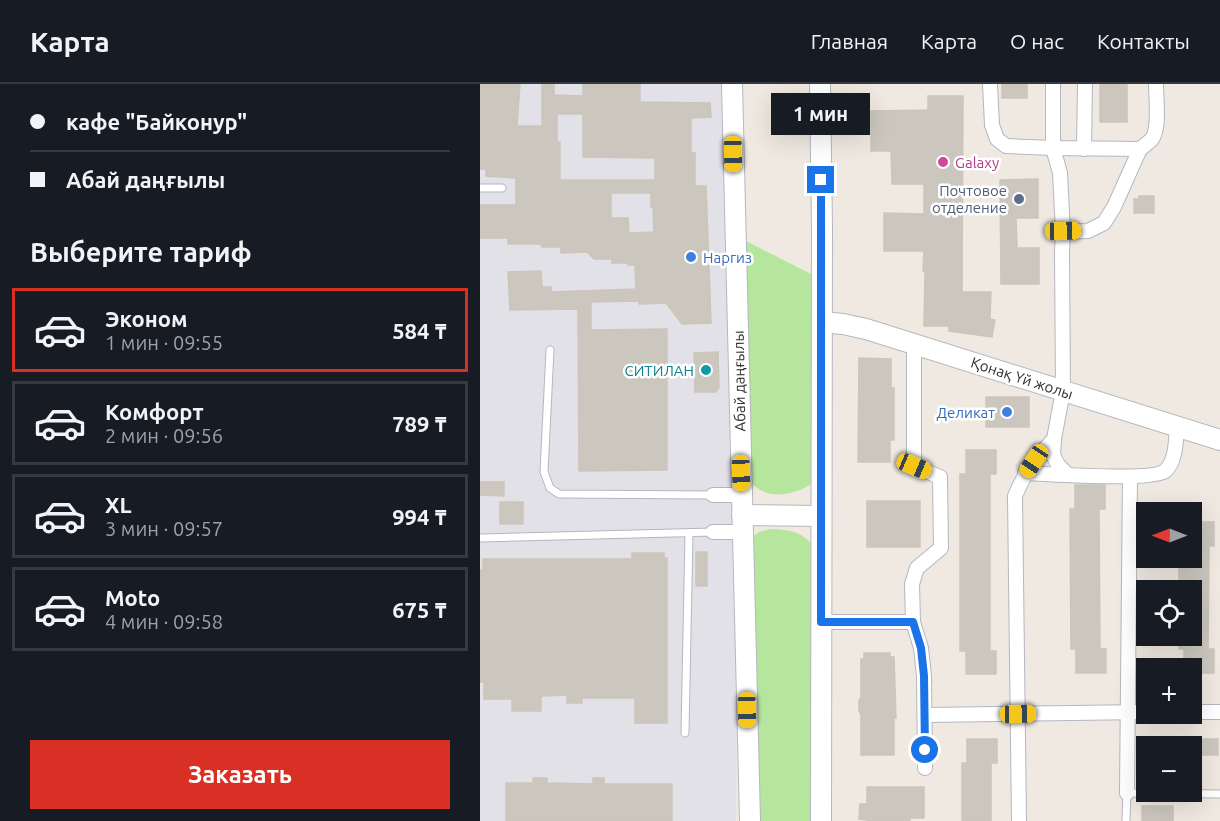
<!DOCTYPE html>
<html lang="ru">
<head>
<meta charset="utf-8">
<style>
  body { margin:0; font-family:Ubuntu,sans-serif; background:#242831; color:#f1f3f6; height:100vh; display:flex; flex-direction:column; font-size:22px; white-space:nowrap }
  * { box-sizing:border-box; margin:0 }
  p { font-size:20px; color:#9ea1a6 }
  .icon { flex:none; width:33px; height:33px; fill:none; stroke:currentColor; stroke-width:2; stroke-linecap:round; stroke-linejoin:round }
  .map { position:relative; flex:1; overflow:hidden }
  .details { display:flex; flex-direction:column; background:#171b24; width:480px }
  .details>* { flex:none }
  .hud { display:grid; align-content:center; height:132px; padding:0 30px; background:#171b24 }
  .needle { width:39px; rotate:270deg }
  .fabs { position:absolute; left:656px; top:418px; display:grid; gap:12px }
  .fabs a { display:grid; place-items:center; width:66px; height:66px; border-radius:0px; background:#171b24; box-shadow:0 6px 24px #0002; font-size:30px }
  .end { position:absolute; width:27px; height:27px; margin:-14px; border:8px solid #1a73e8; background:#fff; box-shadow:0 0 0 3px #fff }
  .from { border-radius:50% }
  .bubble { position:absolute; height:42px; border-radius:0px; background:#171b24; box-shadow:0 6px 24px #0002; font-size:20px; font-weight:700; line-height:42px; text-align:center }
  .car { position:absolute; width:18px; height:36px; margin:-18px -9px; border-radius:8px; box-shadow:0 0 4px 2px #0007; background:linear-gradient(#f5c518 24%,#345 0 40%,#f5c518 0 76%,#345 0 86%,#f5c518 0) }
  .hud b { display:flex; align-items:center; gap:21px; height:57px; font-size:22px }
  .hud b+b { border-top:2px solid #363941 }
  .hud i { width:15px; height:15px; background:#f1f3f6 }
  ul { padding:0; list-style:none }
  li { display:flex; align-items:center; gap:18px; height:84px; margin:0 12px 9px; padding:0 18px; border:3px solid #363941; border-radius:0px }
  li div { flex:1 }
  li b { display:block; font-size:22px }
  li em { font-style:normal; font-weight:700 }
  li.current { border-color:#d93025 }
  li>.icon { width:54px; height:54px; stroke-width:1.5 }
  h2 { padding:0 30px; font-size:27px; line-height:72px }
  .cta { display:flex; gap:12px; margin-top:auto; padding:12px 30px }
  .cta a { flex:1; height:69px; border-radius:0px; background:#d93025; color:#fff; font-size:24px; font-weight:700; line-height:69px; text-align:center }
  header { display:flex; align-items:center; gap:36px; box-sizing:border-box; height:84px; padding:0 30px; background:#171b24; border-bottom:2px solid #363941 }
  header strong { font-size:28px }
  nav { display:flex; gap:33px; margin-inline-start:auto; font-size:21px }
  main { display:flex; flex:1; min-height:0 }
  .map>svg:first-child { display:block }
  .industrial { fill:#e3e1e8 }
  .green { fill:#b6e59e }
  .building { fill:#cbc7bf; stroke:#cbc5ba; stroke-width:1.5; fill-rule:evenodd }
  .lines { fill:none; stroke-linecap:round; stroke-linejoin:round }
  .lane-casing { stroke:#b4b7c1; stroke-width:9 }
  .street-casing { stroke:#b4b7c1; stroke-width:16 }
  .secondary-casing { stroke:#b4b7c1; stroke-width:22 }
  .lane { stroke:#fff; stroke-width:7 }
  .street { stroke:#fff; stroke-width:14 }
  .secondary { stroke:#fff; stroke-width:20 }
  .route { stroke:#1a73e8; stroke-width:8 }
  .hotel-dot { fill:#d1479c; stroke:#fff; stroke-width:2 }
  .service-dot { fill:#5c6f8a; stroke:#fff; stroke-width:2 }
  .shop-dot { fill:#3f7fe0; stroke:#fff; stroke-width:2 }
  .culture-dot { fill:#0f9aa8; stroke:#fff; stroke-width:2 }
  .labels { text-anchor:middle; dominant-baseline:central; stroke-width:5; stroke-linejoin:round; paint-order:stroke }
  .hotel-label { font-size:15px; fill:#b23c85; stroke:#fff; text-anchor:start }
  .service-label { font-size:15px; fill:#4e5e75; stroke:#fff; text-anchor:end }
  .shop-label { font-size:15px; fill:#366cbe; stroke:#fff; text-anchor:start }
  .culture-label { font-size:15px; fill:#0d838f; stroke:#fff; text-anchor:end }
  .street-label { font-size:15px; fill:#2e2e2e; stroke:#fff }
</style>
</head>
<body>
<header>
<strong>Карта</strong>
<nav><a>Главная</a><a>Карта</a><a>О нас</a><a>Контакты</a></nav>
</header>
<main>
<section class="details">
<div class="hud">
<b><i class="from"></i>кафе &quot;Байконур&quot;</b>
<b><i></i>Абай даңғылы</b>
</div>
<h2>Выберите тариф</h2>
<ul>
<li class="current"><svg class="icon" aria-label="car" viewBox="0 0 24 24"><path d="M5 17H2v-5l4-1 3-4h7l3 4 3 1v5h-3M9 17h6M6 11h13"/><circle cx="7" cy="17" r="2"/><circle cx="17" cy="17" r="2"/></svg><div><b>Эконом</b><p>1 мин · 09:55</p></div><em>584 ₸</em></li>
<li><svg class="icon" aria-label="car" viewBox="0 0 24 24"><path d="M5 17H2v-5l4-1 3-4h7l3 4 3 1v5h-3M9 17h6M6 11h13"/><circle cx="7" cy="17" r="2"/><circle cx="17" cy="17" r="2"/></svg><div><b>Комфорт</b><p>2 мин · 09:56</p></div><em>789 ₸</em></li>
<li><svg class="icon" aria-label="car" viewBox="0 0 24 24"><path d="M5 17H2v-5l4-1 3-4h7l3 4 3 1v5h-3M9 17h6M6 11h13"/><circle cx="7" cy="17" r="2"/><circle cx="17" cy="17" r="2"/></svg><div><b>XL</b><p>3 мин · 09:57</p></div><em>994 ₸</em></li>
<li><svg class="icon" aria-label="car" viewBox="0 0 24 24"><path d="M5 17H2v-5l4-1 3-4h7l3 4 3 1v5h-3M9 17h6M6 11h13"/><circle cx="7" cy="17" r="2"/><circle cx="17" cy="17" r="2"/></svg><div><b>Moto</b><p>4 мин · 09:58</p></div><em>675 ₸</em></li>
</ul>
<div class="cta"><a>Заказать</a></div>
</section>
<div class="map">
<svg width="740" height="737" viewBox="0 0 740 737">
  <rect width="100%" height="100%" fill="#efe9e1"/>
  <!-- industrial -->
  <polygon class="industrial" points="0,0 262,0 256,737 0,737"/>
  <!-- green -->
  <g class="green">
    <path d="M 262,155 L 333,191 L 333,399 C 319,408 299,415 282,407 C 278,405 274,401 270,398 Z"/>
    <path d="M 290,445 C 308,446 318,446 331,459 L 332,737 L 279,737 L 272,453 L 279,448 Z"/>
  </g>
  <!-- building -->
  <g class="building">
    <path d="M 0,0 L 40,0 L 37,42 L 62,42 L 62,0 L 74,0 L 74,11 L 103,12 L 103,0 L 160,0 L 160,18 L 230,19 L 231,33 L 211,34 L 211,69 L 215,69 L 215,102 L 226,102 L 231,239 L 202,240 L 186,219 L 159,220 L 159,217 L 111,218 L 111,246 L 187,245 L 187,386 L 99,387 L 98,225 L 30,226 L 28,188 L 61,187 L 62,203 L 71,203 L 71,208 L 156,205 L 155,181 L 148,181 L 148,179 L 132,179 L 132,175 L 114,175 L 107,168 L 81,169 L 81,163 L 62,163 L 61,160 L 28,160 L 28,154 L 0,154 L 0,121 L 36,121 L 36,94 L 6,92 L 6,85 L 0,85 ZM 77,30 L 103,30 L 103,73 L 175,74 L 175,96 L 80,96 L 80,58 L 77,58 ZM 131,109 L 171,109 L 171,123 L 173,123 L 174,148 L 149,149 L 148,134 L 131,134 Z"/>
    <rect x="522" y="0" width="25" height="14"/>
    <rect x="620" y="0" width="27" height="38"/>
    <polygon points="448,12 483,12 482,208 511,208 510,235 515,236 512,253 469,247 469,242 444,242 445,187 443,187 444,167 404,167 404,129 444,130 444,100 412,100 411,67 391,67 391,27 448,26"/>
    <polygon points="558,95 558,134 536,134 537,164 559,164 559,200 521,200 520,96"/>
    <polygon points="659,112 674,112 674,129 654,129 654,115 659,115"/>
    <polygon points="238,268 239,303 236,308 215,308 214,269"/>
    <polygon points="379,274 411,275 411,304 414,304 414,356 410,356 410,378 378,378"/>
    <rect x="506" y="313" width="43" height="30"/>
    <polygon points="486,366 516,366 516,390 510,390 510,567 516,567 516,590 486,590 486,567 480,567 480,390 486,390"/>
    <polygon points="0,398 24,398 24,412 0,411"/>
    <polygon points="595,401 625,401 625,425 619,425 620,565 626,565 626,589 596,589 596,565 591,565 590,425 595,425"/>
    <rect x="387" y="417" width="53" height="46"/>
    <rect x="20" y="418" width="23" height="22"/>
    <polygon points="711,438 734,438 734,462 729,462 728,565 734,565 734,589 711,589 711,585 704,585 704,565 699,565 699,552 711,552 711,507 699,507 699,474 711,474"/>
    <rect x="216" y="468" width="11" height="34"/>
    <polygon points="152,469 184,469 184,474 187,474 187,639 155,639 155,614 102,614 102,619 87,619 87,611 61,612 61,627 32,627 32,615 4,615 4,598 0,598 0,486 3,486 3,475 152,475"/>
    <polygon points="384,569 410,569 410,573 414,573 416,634 414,634 414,671 381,671 381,631 379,627 379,617 381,613 381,575 384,575"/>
    <polygon points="487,655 517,655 517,679 511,679 511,737 482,737 482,679 487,679"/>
    <rect x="712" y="655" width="26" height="16"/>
    <polygon points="53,694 67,694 67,699 113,700 113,694 124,694 124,700 192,700 192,737 26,737 26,699 53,699"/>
    <polygon points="387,703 444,703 444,734 430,734 430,737 387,737 387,736 379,735 380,720 387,720"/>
    <rect x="662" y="722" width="31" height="15"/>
  </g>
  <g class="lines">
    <!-- lane casing -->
    <g class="lane-casing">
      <g id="lane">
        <polyline points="0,104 22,104"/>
        <polyline points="70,266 64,388 70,404 79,410 233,411"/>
        <polyline points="0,454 233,448"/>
        <polyline points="205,649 209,449"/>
        <polyline points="646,737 647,709 740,710"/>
      </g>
    </g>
    <!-- street casing -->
    <g class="street-casing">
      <g id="street">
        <path d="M 510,0 L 512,41 L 517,55 L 526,62 L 573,64 L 660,65 C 664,62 669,58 672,55 C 680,44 676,14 676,0"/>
        <polyline points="573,0 573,64 580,89 583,148 582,167 583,307 574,355 573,371 578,381 587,390"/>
        <polyline points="604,65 605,0"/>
        <polyline points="583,148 608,147 624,139 634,123 660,65"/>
        <polyline points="434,260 434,382 460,393 461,464 437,484 432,500 433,538 441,564 444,592 445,684"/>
        <path d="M 545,389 C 566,390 674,397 685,387 C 696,378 696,356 697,343"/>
        <polyline points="233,411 261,411"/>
        <polyline points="233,448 262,448"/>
        <polyline points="341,538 433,538"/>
        <polyline points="711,628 740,628"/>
        <polyline points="445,631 666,628"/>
        <polyline points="647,709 650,393"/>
        <path d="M 539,737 L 535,412 C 546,386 555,375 574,355"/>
      </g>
    </g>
    <!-- secondary casing -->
    <g class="secondary-casing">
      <g id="secondary">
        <polyline points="252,0 270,737"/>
        <polyline points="340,0 342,144 341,737"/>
        <polyline points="342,238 363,240 386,245 740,356"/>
        <polyline points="262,431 341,432"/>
      </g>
    </g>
    <!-- lane -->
    <use href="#lane" class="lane"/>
    <!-- street -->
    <use href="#street" class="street"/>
    <!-- secondary -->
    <use href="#secondary" class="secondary"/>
  </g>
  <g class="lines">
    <!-- route -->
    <polyline class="route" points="341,96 341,538 433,538 441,564 444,592 445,666"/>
  </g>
  <!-- markers -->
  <circle class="hotel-dot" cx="463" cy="78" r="6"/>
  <circle class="service-dot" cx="539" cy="115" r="6"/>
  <g class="shop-dot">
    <circle cx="211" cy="173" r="6"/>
    <circle cx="527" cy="328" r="6"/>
  </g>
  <circle class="culture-dot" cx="226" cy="286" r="6"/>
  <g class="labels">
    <!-- hotel labels -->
    <g class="hotel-label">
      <text x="475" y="78">Galaxy</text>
    </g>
    <!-- service labels -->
    <g class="service-label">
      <text x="527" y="106">Почтовое<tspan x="527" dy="17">отделение</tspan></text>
    </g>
    <!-- shop labels -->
    <g class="shop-label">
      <text x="223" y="173">Наргиз</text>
      <text x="515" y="328" text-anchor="end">Деликат</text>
    </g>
    <!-- culture labels -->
    <g class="culture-label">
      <text x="214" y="286">СИТИЛАН</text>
    </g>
    <!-- street labels -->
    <g class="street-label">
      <text transform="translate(542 294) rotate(18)">Қонақ Үй жолы</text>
      <text transform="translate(259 297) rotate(-91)">Абай даңғылы</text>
    </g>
  </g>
</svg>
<div class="fabs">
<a><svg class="needle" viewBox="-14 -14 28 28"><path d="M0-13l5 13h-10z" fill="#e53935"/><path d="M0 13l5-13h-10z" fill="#9ea1a6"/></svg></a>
<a><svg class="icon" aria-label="locate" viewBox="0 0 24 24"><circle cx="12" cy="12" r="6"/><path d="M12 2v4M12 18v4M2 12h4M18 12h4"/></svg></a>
<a>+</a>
<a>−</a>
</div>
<i class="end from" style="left:445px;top:666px"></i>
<i class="end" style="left:341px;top:96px"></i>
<div class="bubble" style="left:291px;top:9px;width:99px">1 мин</div>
<i class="car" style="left:253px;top:70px;rotate:179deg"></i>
<i class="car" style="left:583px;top:147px;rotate:89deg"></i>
<i class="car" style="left:554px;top:377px;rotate:214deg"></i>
<i class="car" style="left:434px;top:382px;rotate:113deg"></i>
<i class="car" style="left:261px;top:389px;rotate:178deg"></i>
<i class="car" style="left:267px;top:626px;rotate:179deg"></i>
<i class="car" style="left:538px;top:630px;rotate:89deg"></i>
</div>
</main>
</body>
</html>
